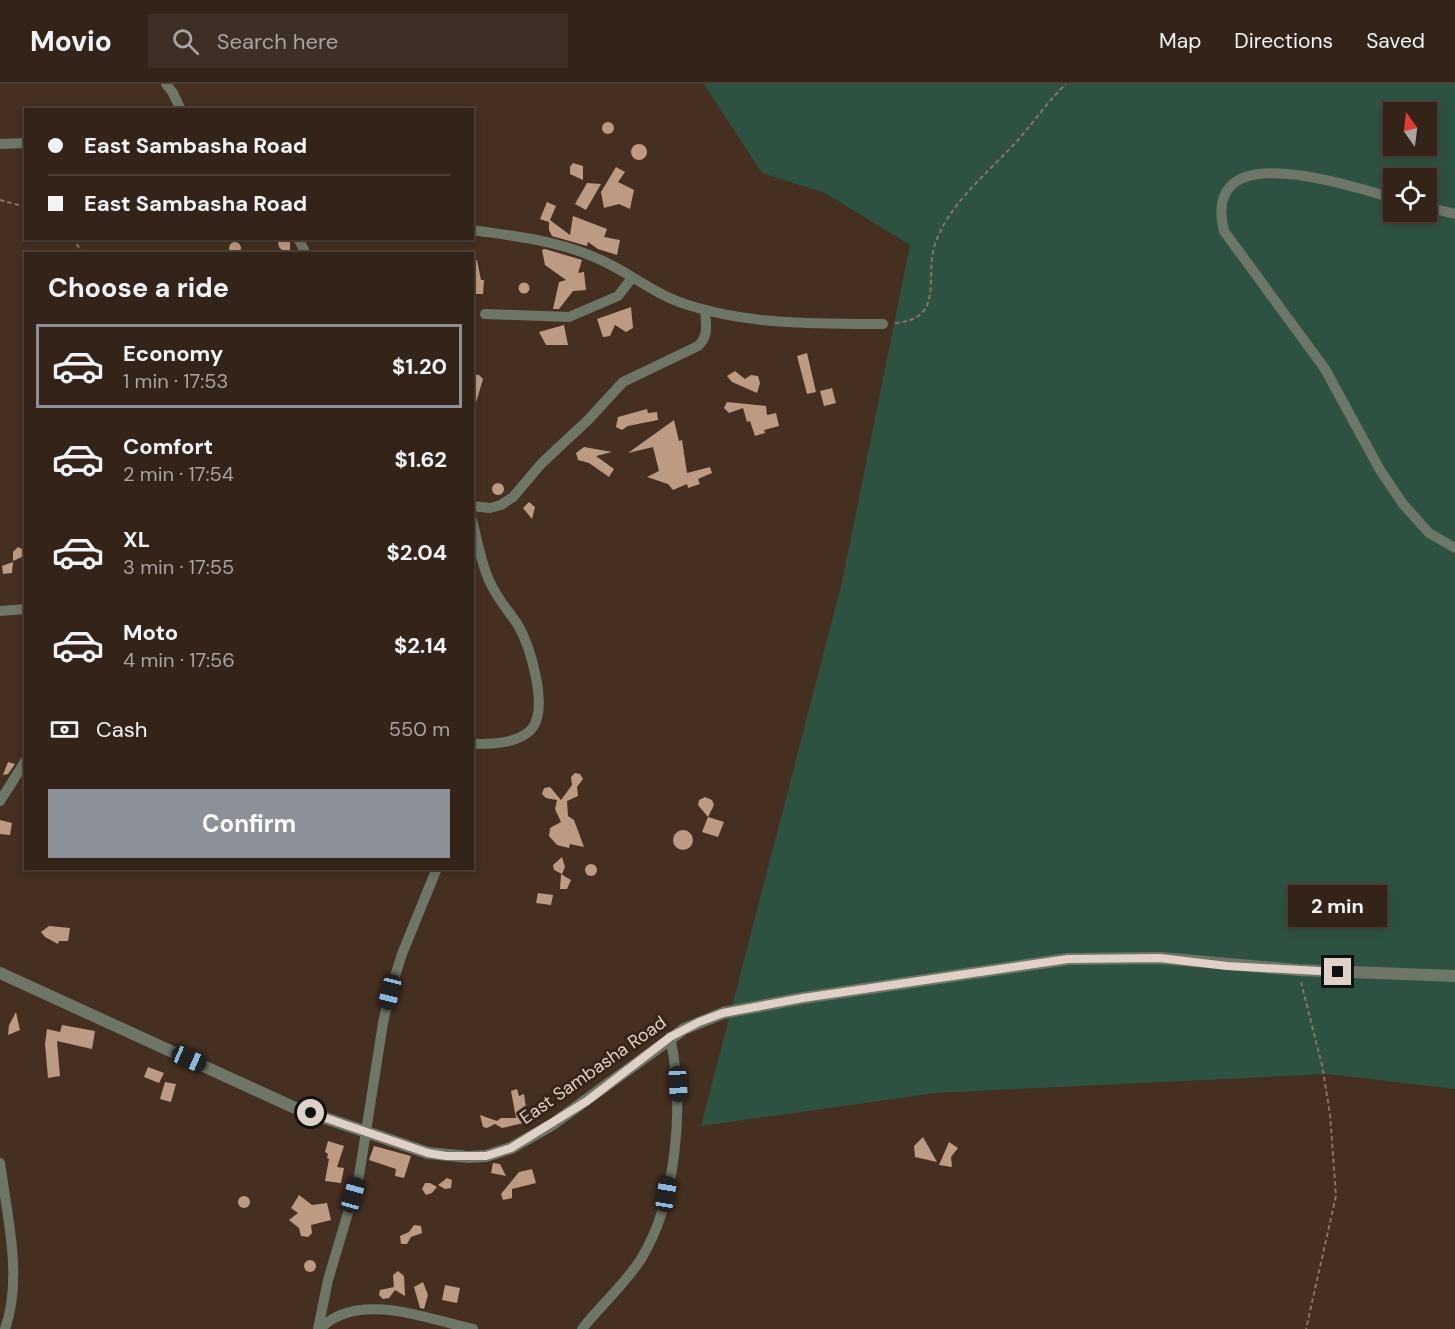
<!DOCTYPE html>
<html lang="en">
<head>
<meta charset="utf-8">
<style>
  body { margin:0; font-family:"DM Sans",sans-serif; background:#3e2f26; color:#f1f3f6; height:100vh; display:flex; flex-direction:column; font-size:22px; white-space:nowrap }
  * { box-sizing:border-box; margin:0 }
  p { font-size:20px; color:#a9a4a2 }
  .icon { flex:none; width:33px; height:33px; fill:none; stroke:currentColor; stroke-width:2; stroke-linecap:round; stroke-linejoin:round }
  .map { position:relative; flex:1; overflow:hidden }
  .panel { position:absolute; left:24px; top:168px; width:450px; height:618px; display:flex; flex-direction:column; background:#332319; border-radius:0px; box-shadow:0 3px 9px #0003,0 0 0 2px #4e4038 }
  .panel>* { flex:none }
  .guide { position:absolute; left:24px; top:24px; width:450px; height:132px; border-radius:0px; box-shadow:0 3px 9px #0003,0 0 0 2px #4e4038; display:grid; align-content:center; height:132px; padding:0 24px; background:#332319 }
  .needle { width:39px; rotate:346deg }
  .buttons { position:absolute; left:1383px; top:18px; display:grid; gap:12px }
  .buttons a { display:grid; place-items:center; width:54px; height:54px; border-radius:0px; background:#332319; box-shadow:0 3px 9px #0003,0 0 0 2px #4e4038; font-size:30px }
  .end { position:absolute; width:27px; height:27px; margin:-14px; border:8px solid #dfd1c8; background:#111; box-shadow:0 0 0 3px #111 }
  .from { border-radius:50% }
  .bubble { position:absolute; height:42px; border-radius:0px; background:#332319; box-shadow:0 3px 9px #0003,0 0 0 2px #4e4038; font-size:20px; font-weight:700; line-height:42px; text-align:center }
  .car { position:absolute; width:18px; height:36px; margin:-18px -9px; border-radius:8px; box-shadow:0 0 4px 2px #0007; background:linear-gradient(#222 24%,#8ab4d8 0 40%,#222 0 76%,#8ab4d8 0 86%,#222 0) }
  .guide b { display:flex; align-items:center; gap:21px; height:57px; font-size:22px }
  .guide b+b { border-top:2px solid #4e4038 }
  .guide i { width:15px; height:15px; background:#f1f3f6 }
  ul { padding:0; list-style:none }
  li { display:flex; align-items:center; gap:18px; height:84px; margin:0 12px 9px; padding:0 12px; border:3px solid transparent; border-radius:0px }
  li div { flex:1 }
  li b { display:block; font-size:22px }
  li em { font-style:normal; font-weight:700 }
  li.on { border-color:#8c9099 }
  li>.icon { width:54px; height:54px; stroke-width:1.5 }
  h2 { padding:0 24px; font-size:27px; line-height:72px }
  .pay { display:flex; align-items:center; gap:15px; height:66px; padding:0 24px; font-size:22px }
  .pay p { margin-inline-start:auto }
  .primary-button { display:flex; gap:12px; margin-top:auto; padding:12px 24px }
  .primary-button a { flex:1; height:69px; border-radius:0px; background:#8c9099; color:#fff; font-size:24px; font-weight:700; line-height:69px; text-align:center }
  header { display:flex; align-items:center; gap:36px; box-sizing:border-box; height:84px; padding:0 30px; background:#332319; border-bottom:2px solid #4e4038 }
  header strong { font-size:28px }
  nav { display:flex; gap:33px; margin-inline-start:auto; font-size:21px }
  .search { width:420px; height:54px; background:#3e2f26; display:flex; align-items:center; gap:15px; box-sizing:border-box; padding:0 21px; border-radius:0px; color:#a9a4a2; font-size:22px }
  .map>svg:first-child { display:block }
  .green { fill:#2e5242; fill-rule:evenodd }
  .building { fill:#bd9a82 }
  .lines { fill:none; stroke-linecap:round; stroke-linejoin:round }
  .path { stroke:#867468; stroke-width:2; stroke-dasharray:4.5 3; stroke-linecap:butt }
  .minor { stroke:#6e7668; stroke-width:10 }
  .tertiary { stroke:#6e7668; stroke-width:12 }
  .route { stroke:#dfd1c8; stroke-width:8 }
  .labels { text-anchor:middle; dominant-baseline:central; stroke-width:6; stroke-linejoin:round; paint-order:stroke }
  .street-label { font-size:18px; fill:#dfd1c8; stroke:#392518 }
</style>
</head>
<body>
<header>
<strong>Movio</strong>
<div class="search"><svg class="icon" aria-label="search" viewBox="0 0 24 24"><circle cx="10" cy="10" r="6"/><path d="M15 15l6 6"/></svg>Search here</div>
<nav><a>Map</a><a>Directions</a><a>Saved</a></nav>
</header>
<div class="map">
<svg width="1455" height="1245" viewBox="0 0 1455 1245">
  <rect width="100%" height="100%" fill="#442f21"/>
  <!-- green -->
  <path class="green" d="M 704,0 L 1455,0 L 1455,1005 L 1327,990 L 935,1009 L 701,1042 L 842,498 L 910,161 L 825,109 L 762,89 ZM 1394,28 L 1426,28 L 1426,62 L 1394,62 ZM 1394,94 L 1426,94 L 1426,128 L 1394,128 Z"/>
  <!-- building -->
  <g class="building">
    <circle cx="608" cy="44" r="6"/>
    <circle cx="639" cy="68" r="8"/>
    <polygon points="573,79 583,82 583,96 570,90 570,83"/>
    <polygon points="616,83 625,88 618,98 634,106 630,125 619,120 604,124 601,108"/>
    <polygon points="587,99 601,100 586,126 575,120"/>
    <polygon points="547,118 556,122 550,136 570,151 573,132 607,145 604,153 620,156 617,171 598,165 588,158 587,162 552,152 549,146 549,138 540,135"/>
    <polygon points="277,154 290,154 290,170 286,170 279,163"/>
    <circle cx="235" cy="164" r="6"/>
    <polygon points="545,165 582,176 578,189 584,188 586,206 573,207 559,225 553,225 559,198 566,196 545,181 542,166"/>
    <polygon points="477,176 481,196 484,196 483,210 472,210 472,177"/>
    <circle cx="524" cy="204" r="5.5"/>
    <polygon points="631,223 633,244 626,248 615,241 610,252 603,253 597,235"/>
    <polygon points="564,241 568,261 546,261 539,248"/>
    <polygon points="807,269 816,308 807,310 797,272"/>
    <polygon points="735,287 745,295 751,291 758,292 760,299 757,309 732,298 727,292"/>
    <polygon points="472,290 479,291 483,295 475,322"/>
    <polygon points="832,304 836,319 824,322 820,307"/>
    <polygon points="727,318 766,322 767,331 776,329 779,342 764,346 765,349 755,352 750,337 747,338 743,324 729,329 724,324"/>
    <polygon points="647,325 648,329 657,328 658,336 628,342 622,346 616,343 618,333"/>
    <polygon points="674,336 679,357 682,356 687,389 710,383 712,389 698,395 700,400 688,404 687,400 673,406 668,400 647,393 659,387 653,363 628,369"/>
    <polygon points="584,363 612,368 596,372 614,385 609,393 589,379 578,376 576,369"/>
    <circle cx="498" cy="405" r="6"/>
    <polygon points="529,418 535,423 532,435 523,424"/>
    <polygon points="18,463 24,466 24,472 13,477 13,468"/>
    <polygon points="13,478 12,489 3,490 2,482"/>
    <polygon points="8,678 15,680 8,690 3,691"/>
    <polygon points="575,689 580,690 583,695 577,703 578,712 567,717 568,732 574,736 584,763 570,760 569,764 557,761 549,752 550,744 561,738 555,725 557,716 546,714 542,710 544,704 550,703 561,716 572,701 571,693"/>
    <polygon points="705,713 712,716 714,721 708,733 724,738 718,753 702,748 708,733 698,721 699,716"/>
    <polygon points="0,736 12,739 10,751 0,750"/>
    <circle cx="683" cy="756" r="10"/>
    <polygon points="562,773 565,783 562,790 554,786 553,781"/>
    <circle cx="591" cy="786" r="6"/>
    <polygon points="561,790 571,796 567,805 560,805"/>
    <polygon points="538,809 553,811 551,821 536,819"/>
    <polygon points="49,842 70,844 68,857 59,857 58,860 45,853 41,848"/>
    <polygon points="16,928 20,946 8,951 9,941"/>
    <polygon points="62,941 95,947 92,965 57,957 60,992 48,994 45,960 47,945 60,948"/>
    <polygon points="148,983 164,989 159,999 144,993"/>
    <polygon points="165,998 176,1000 171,1018 160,1015"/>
    <polygon points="517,1005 519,1012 524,1010 528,1038 502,1044 495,1040 487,1044 483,1043 480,1031 497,1037 501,1034 516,1034 511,1007"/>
    <polygon points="923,1053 937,1078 915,1073 914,1062"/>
    <polygon points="328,1057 344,1062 337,1083 344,1084 341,1099 325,1097 329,1075 327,1074 328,1070 325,1068"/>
    <polygon points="949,1058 958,1064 951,1073 952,1083 939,1081"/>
    <polygon points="374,1062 411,1072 404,1094 395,1092 396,1085 369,1076"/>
    <polygon points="493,1079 500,1080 506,1092 491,1089"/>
    <polygon points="532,1085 536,1099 512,1105 512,1114 503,1116 501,1110 519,1088"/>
    <polygon points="447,1094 452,1096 451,1104 445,1105 438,1101"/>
    <polygon points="425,1099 430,1099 437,1103 432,1109 426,1111 422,1105"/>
    <polygon points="299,1111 312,1121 327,1119 331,1136 311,1141 312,1149 308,1153 301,1152 299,1144 289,1136 298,1129 291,1124"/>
    <circle cx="244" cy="1118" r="6"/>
    <polygon points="414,1141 421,1142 422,1149 411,1153 407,1160 401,1160 400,1152 409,1148"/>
    <circle cx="310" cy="1182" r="6"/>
    <polygon points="398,1187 404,1192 405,1212 395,1206 389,1214 383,1215 379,1211 380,1206 394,1203 393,1191"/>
    <polygon points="423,1198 428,1211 424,1225 420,1224 414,1203"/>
    <polygon points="445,1201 460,1204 457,1219 442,1216"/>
  </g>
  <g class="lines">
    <!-- path -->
    <g class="path">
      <polyline points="0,116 26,123"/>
      <polyline points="72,154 84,170"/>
      <path d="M 895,239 C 946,235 924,193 935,160 C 949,119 989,88 1018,56 C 1034,38 1048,17 1066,0"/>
      <polyline points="1301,898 1322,981 1330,1030 1336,1112 1306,1245"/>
    </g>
    <!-- minor -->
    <g class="minor">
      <polyline points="166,0 173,9 181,26"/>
      <polyline points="0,60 26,59"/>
      <path d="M 1394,114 C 1347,102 1200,50 1224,147 L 1325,285 L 1380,386 L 1403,420 L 1429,449 L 1455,464"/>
      <polyline points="1426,123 1455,130"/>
      <path d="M 472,146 C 520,153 565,157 609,180 C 635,193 657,211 685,220 C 747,241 818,240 883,240"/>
      <polyline points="298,154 306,170"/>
      <polyline points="485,230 569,233 618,212 632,194"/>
      <path d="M 472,422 L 490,424 L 501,421 L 513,413 L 542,379 L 588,336 L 623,298 L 698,262 C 709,252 706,241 705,226"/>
      <path d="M 472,436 C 478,458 482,486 494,506 C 501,519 510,529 518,541 C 530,562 548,621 533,643 C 521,660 491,660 472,660"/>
      <polyline points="0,527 26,525"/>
      <polyline points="0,717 26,676"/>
      <path d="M 0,1079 C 7,1131 23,1194 5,1245"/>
      <polyline points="318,1245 328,1196 359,1092 383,939 390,908 402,870 437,784"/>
      <path d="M 320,1245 C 357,1206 427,1235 473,1245"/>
      <path d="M 582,1245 C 601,1221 625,1200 641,1175 C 677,1116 685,1019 670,953"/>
    </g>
    <!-- tertiary -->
    <polyline class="tertiary" points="0,889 293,1023 428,1069 469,1073 486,1072 511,1064 553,1040 684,945 723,929 803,914 1068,875 1160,874 1299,886 1455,892"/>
  </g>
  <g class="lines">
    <!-- route -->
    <polyline class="route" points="311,1029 428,1069 446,1072 486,1072 511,1064 587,1017 670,953 699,938 723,929 803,914 1068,875 1160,874 1227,882 1338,888"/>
  </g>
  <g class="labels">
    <!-- street labels -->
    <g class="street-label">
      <text transform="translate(593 986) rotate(-35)">East Sambasha Road</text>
    </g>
  </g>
</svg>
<div class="buttons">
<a><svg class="needle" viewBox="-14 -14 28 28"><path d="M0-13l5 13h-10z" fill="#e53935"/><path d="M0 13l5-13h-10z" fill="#a9a4a2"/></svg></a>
<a><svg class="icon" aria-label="locate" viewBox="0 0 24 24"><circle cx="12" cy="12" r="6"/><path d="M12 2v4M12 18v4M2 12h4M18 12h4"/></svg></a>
</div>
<i class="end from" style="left:311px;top:1029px"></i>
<i class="end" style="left:1338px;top:888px"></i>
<div class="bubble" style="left:1288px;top:801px;width:99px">2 min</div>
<i class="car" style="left:390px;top:908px;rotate:194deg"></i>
<i class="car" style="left:189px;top:975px;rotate:114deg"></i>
<i class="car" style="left:678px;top:1000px;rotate:177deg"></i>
<i class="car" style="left:666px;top:1110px;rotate:9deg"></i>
<i class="car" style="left:353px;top:1111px;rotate:16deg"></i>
<div class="guide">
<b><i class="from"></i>East Sambasha Road</b>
<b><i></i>East Sambasha Road</b>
</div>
<section class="panel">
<h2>Choose a ride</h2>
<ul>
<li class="on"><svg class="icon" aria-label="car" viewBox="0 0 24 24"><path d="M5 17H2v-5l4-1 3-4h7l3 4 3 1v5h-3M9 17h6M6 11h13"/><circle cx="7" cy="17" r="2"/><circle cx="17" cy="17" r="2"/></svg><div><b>Economy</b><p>1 min · 17:53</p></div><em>$1.20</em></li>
<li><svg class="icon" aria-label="car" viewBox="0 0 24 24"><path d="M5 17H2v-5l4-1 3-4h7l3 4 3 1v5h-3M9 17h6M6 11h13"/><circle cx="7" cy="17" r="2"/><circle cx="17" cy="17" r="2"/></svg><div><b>Comfort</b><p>2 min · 17:54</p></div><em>$1.62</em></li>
<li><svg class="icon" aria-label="car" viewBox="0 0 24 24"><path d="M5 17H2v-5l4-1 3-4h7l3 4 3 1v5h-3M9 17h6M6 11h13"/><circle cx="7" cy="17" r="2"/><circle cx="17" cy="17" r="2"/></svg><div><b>XL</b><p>3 min · 17:55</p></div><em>$2.04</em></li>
<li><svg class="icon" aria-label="car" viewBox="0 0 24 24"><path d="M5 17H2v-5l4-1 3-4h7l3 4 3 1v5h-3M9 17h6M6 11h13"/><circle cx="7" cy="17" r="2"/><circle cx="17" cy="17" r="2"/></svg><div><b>Moto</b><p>4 min · 17:56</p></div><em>$2.14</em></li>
</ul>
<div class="pay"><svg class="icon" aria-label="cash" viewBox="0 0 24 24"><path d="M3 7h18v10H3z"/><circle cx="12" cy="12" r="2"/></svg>Cash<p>550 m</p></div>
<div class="primary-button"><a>Confirm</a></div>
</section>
</div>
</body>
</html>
